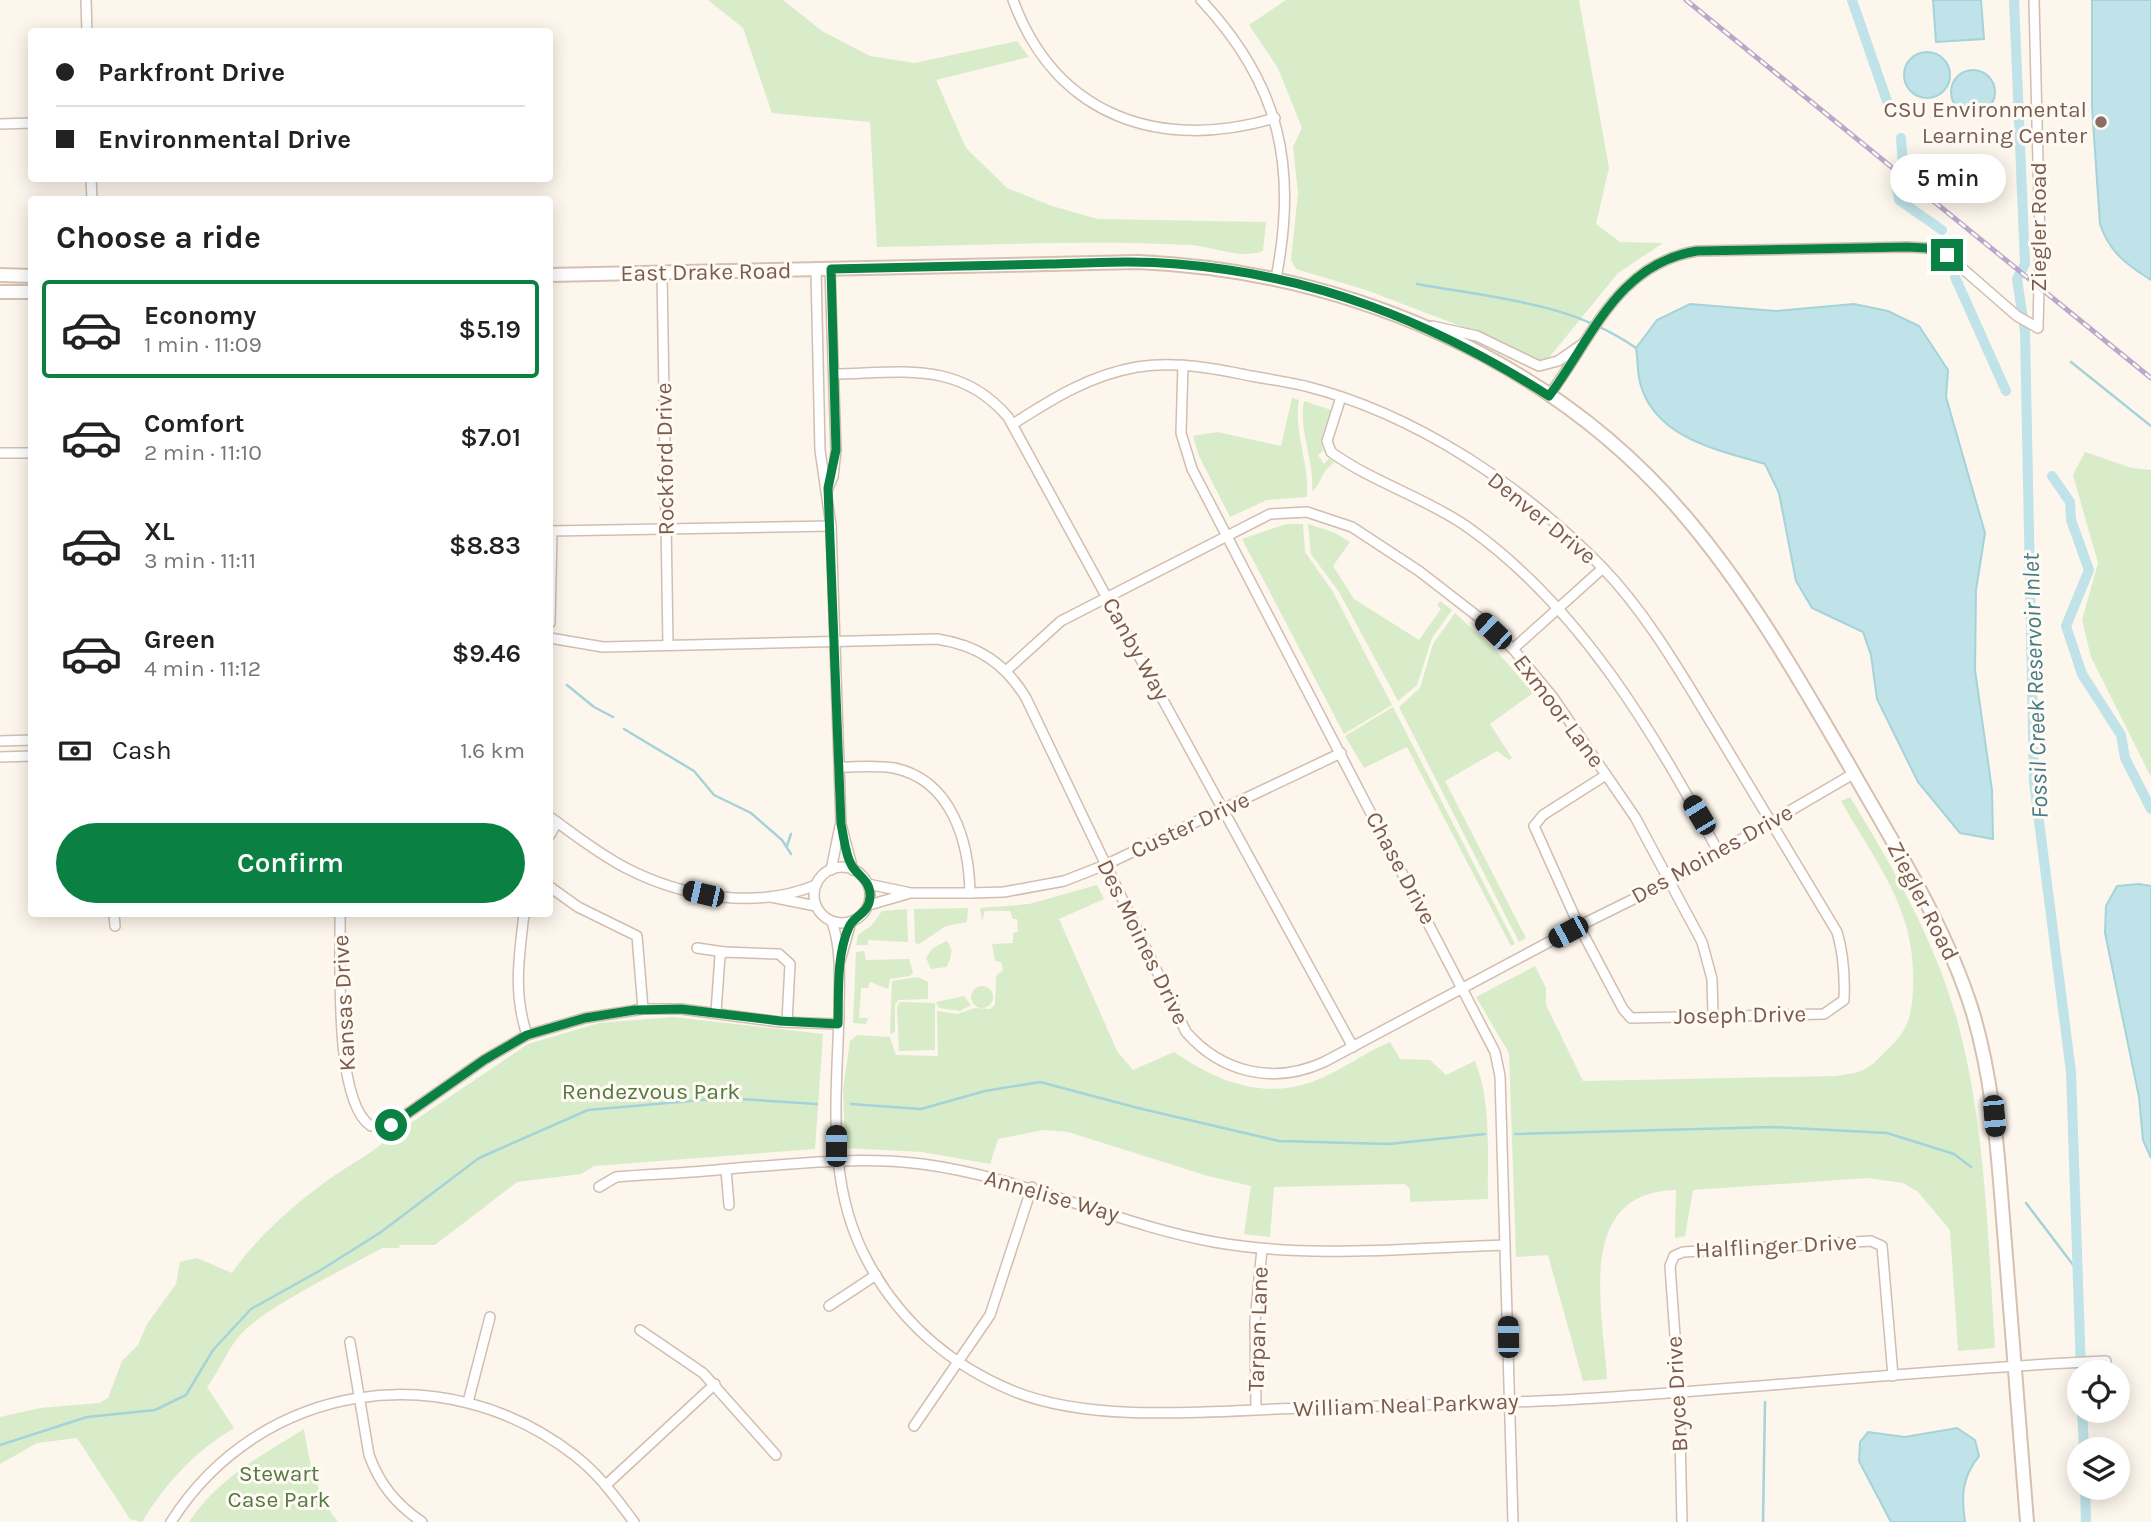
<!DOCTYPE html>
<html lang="en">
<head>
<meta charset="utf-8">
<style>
  body { margin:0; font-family:Karla,sans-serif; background:#f2f2f2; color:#222; height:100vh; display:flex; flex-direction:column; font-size:26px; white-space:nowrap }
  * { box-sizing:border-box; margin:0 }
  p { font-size:23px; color:#767676 }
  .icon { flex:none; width:38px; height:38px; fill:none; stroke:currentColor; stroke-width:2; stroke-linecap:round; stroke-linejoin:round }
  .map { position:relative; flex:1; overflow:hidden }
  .panel { position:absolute; left:28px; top:196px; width:525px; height:721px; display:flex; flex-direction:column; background:#fff; border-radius:7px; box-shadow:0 4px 18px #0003 }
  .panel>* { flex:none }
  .hud { position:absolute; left:28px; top:28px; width:525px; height:154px; border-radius:7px; box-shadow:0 4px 18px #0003; display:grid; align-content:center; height:154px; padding:0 28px; background:#fff }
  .controls { position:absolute; left:2067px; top:1360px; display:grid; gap:14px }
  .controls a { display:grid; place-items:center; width:63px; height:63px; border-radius:50%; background:#fff; box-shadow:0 4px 18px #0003; font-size:35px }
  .end { position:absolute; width:32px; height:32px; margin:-16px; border:9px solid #0b8043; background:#fff; box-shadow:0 0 0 4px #fff }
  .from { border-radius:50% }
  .bubble { position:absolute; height:49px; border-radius:24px; background:#fff; box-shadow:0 4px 18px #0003; font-size:23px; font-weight:600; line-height:49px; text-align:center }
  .car { position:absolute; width:21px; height:42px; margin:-21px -10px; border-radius:9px; box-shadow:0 0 5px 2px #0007; background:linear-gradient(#222 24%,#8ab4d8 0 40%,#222 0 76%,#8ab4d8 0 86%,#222 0) }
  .hud b { display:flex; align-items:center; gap:24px; height:66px; font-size:26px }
  .hud b+b { border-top:2px solid #e0e0e0 }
  .hud i { width:18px; height:18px; background:#222 }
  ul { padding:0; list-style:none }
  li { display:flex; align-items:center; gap:21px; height:98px; margin:0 14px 10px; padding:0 14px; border:4px solid transparent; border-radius:7px }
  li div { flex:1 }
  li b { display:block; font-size:26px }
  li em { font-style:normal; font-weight:600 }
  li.current { border-color:#0b8043 }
  li>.icon { width:63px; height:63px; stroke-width:1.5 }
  h2 { padding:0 28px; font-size:32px; line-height:84px }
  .pay { display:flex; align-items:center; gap:18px; height:77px; padding:0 28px; font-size:26px }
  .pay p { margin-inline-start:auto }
  .primary-button { display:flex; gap:14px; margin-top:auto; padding:14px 28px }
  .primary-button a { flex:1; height:80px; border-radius:42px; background:#0b8043; color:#fff; font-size:28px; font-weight:600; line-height:80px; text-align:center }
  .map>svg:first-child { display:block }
  .green { fill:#d8ecc9 }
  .water { fill:#bfe3e8; stroke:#a5d3da; stroke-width:2 }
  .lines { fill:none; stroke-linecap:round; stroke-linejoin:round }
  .stream { stroke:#a5d3da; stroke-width:2.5 }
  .canal { stroke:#bfe3e8; stroke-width:10 }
  .minor-casing { stroke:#d1beb0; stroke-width:12 }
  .secondary-casing { stroke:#d6c0b0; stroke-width:16 }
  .minor { stroke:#fff; stroke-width:9 }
  .secondary { stroke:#fff; stroke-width:12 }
  .rail-casing { stroke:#b9a8c9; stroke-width:5 }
  .rail { stroke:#fffaf3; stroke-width:2.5; stroke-dasharray:8; stroke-linecap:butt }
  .route { stroke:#0b8043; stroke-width:9 }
  .education-dot { fill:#8d6e63; stroke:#fffaf3; stroke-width:2.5 }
  .labels { text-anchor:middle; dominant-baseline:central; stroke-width:6; stroke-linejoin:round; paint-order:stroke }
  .education-label { font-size:23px; fill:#785e54; stroke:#fffaf3; text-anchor:end }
  .street-label { font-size:23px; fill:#7a5c4d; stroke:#fffaf3 }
  .park-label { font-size:23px; fill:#537a41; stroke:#fffaf3 }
  .water-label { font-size:24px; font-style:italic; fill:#437c86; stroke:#fffaf3 }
</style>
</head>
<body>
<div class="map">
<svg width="2151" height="1522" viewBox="0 0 2151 1522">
  <rect width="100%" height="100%" fill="#fdf6ec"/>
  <!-- green -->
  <g class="green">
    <path d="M 708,0 L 783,0 L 822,31 L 870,56 L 915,63 L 1017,41 L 1029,57 L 936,80 L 966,148 L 1007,188 L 1052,206 L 1098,219 L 1266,222 L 1263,251 C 1241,260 1212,246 1189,245 C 1085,240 981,245 877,247 L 870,122 L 772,113 L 743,28 Z"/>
    <polygon points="1286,0 1579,0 1609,168 1596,224 1620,242 1663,243 1618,273 1547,360 1533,361 1476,332 1366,290 1296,269 1291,260 1298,193 1293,147 1302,128 1278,68 1249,25"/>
    <path d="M 1292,398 L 1299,400 C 1293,431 1310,465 1307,497 L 1267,500 L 1230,517 L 1199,456 L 1193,436 L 1217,432 L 1281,446 Z"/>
    <path d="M 1304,401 L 1331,410 L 1321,439 L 1323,451 L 1318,455 L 1324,464 L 1329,458 L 1334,463 C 1319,473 1322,484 1312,491 C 1315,461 1298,430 1304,401 Z"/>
    <polygon points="2085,452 2132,468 2151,470 2151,777 2091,657 2082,620 2098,563 2073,475"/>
    <polygon points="1286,524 1303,524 1305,552 1333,592 1392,705 1344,734 1242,539"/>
    <polygon points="1308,524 1333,532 1350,542 1333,566 1354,599 1419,640 1441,609 1437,605 1440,601 1452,610 1432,638 1417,685 1398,701 1339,592 1311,554"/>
    <polygon points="1455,613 1499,654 1533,693 1490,724 1512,758 1509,760 1497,751 1445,781 1526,938 1519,942 1399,707 1420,688 1433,644"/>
    <polygon points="1393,707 1515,944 1511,946 1407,747 1364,768 1345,736"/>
    <path d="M 1850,797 C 1894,869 1937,944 1959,1027 C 1986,1131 1988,1241 1995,1348 L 1958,1351 L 1950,1230 L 1918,1192 L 1903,1183 L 1867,1178 L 1693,1190 L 1685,1236 L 1675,1238 L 1676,1190 C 1574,1192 1603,1310 1607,1379 L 1583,1381 L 1548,1255 L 1516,1257 L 1509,1053 L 1476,997 L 1535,966 L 1546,988 L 1546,1005 L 1583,1081 L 1836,1076 C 1867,1072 1868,1069 1890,1047 C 1910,1027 1911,1016 1913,989 C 1917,911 1878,866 1841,801 Z"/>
    <path d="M 1097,885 L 1104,899 L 1059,919 L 1117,1051 L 1133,1070 L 1174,1052 C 1215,1080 1261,1100 1312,1082 C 1340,1072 1363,1053 1390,1042 L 1400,1059 L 1430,1060 L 1446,1075 L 1475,1061 C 1492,1102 1487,1155 1488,1199 L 1410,1202 L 1410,1189 L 1405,1184 L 1274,1187 L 1270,1237 L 1244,1234 L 1251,1186 L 1208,1176 L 1068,1132 L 1043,1130 L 998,1139 L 990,1164 L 922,1152 L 845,1148 L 843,1089 L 850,1041 L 857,1035 L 890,1037 L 896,1055 L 938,1056 L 937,1011 L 957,1014 L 975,1008 L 990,1009 L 995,1005 L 996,976 L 1003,970 L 1001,962 L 995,961 L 992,944 L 1013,943 L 1013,933 L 1018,932 L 1017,919 L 1013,919 L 1010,911 L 985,911 L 982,921 L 980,908 L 1029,904 Z"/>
    <polygon points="968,908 967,922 946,926 919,944 915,943 914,909"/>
    <polygon points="907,909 908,942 868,940 868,945 856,945 858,935 872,925 882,911"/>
    <path d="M 946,941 C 955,948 951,959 946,967 L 931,969 L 926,958 L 932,949 Z"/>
    <polygon points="864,951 866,960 909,959 913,972 910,976 890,979 888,989 870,982 868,988 861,988 859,1018 868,1018 866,1024 853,1023 856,952"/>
    <polygon points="918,977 928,982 928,999 898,1000 895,1005 895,1032 890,1034 892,981"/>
    <circle cx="982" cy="997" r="11"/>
    <polygon points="964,996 971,1005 960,1011 939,1008 936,1002"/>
    <polygon points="900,1002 935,1003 935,1050 899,1051 897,1007"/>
    <path d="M 673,1017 L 823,1034 L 815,1149 L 594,1166 L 581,1174 L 517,1182 L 435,1245 L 400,1245 L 399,1248 L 383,1248 L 369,1255 C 335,1274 267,1307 242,1333 C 227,1349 220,1370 207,1387 L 234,1428 C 195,1451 165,1484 142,1522 L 130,1519 L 77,1438 L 37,1443 L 0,1464 L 0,1417 L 40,1408 L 99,1403 L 108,1398 L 122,1361 L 138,1345 L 147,1324 L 176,1284 L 180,1262 L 197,1258 L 232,1273 C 259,1234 299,1200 338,1173 C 355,1162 372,1153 387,1139 L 528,1044 L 599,1023 Z"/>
    <path d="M 304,1429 C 309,1462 317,1496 338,1522 L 189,1522 C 217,1479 262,1455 304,1429 Z"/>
  </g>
  <!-- water -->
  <g class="water">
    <polygon points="1933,0 1981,0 1984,39 1936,42"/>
    <path d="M 2092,0 L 2151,0 L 2151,280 C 2127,265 2109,252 2100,224 L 2092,107 Z"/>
    <circle cx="1927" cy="75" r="23"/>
    <circle cx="1973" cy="92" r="22"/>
    <path d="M 1690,304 L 1776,311 L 1854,304 L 1888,311 L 1919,326 L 1948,370 L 1946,397 L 1985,533 L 1976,590 L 1975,670 L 1992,790 L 1993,839 L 1960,833 L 1918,782 L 1877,699 L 1871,655 L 1863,632 L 1812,608 L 1796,581 L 1779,493 L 1765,464 C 1719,450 1657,439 1641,386 C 1637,375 1638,360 1636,348 L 1657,320 Z"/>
    <polygon points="2139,884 2151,886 2151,1158 2143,1140 2139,1097 2105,933 2106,906 2117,886"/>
    <path d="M 1957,1428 L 1975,1440 L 1979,1456 C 1962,1477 1961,1496 1965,1522 L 1891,1522 L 1859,1461 L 1860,1442 L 1868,1432 L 1905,1437 Z"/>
  </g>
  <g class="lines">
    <!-- stream -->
    <g class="stream">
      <path d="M 1417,284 C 1494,298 1570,302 1636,348"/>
      <polyline points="2071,362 2151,426"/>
      <polyline points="567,685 594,707 613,717"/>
      <polyline points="624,729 694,771 714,795 751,813 782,840 791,854"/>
      <polyline points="787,846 791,834"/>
      <polyline points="851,1104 921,1109 985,1091 1040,1082 1138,1108 1279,1141 1389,1144 1485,1134"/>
      <polyline points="1515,1134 1772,1127 1887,1133 1954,1154 1971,1167"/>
      <polyline points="2026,1203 2077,1270"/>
      <polyline points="0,1445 87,1417 155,1410 186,1395 213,1350 251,1309 321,1270 381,1232 479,1158 588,1110 724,1098 817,1104"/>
      <polyline points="1763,1522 1765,1402"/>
    </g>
    <!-- canal -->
    <g class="canal">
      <polyline points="1852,0 1888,104"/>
      <polyline points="2014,0 2025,264 2017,279 2025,332 2034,782 2071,1072 2081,1372"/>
      <polyline points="1901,138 1903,165 1895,177 1899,200 1942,230"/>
      <polyline points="1955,277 2006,391"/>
      <polyline points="2052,476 2070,502 2071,520 2089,570 2066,626 2082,674 2121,735 2125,758 2151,809"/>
      <polyline points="2082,1410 2084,1449"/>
      <polyline points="2085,1488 2086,1522"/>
    </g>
    <!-- minor casing -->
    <g class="minor-casing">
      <g id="minor">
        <polyline points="86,0 87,32"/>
        <path d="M 1013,0 C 1056,117 1161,152 1275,118"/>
        <path d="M 1201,0 C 1280,84 1298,167 1276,278"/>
        <polyline points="0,124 32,123"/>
        <polyline points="91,178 92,200"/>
        <polyline points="816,270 820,450 831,526 841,824 853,870"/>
        <polyline points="662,272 668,645"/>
        <polyline points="1432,326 1477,336 1539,366 1558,361 1584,343"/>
        <polyline points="1183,365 1181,433 1192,469 1495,1052 1500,1076 1513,1522"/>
        <path d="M 834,374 C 902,373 959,360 1008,417 L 1353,1047"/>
        <path d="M 1549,395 C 1593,337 1617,264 1697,251 L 1907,247 L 1926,248 L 1947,255 L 2017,316 L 2038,328 L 2040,244 L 2034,0"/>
        <path d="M 1341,397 L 1327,441 L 1331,452 C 1372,482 1424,497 1466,526 C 1580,606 1654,733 1719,853"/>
        <path d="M 1013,424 C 1052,399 1090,375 1137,367 C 1176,361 1213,368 1251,376 C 1269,379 1287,382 1305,386 C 1416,414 1523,486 1602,567 C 1649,616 1683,677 1718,734 C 1757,800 1798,866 1837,932 C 1844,955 1845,976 1844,1000 L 1824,1014 L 1631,1018 L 1623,1009 L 1579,926 L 1534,826 L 1543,815 L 1606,775"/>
        <polyline points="0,453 32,453"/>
        <polyline points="828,488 833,477 836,450 830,269"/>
        <polyline points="550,531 831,526"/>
        <polyline points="550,623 552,531"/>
        <path d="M 550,638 L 603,647 L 937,639 C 977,645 1005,663 1026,698 L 1186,1032 C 1222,1073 1274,1085 1324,1062 L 1579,926 L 1668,882 L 1853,774"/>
        <polyline points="1513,649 1603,568"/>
        <polyline points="1007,670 1061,621 1270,514 1307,512 1352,527 1419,571 1481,619 1513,649 1552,696 1635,817 1702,942 1712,979 1713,1015"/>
        <polyline points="0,741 32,740"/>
        <polyline points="0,757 32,756"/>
        <path d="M 839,767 C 857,767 876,765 894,768 C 952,780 969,842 970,893"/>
        <path d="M 550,817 C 575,835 599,854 626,868 C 682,897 756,910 816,885"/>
        <polyline points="550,835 557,822"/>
        <circle cx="842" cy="895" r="28"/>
        <polyline points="831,870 840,826"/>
        <polyline points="868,884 911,893 970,893 1004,892 1064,881 1105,865 1341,753"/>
        <polyline points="550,887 578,907 637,936 643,1009"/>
        <polyline points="771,897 816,906"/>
        <polyline points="869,905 907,894"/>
        <polyline points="114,914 115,926"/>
        <path d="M 340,914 C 341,958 333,1102 371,1126 L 391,1125 L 484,1060 L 527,1035 L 585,1018 L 643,1009 L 681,1009 L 780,1022 L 838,1024"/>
        <path d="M 524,914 C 519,957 513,993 527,1035"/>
        <path d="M 832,922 C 842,950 839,982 839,1012 C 837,1097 825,1184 868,1262 C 900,1321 950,1365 1013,1391 C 1096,1425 1217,1410 1307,1408 C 1392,1406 1478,1404 1563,1400 C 1744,1390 1925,1369 2106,1361"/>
        <polyline points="697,948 724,952"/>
        <polyline points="840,961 851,922"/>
        <polyline points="716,1012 720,956 724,952 779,954 790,964 787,1022"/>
        <polyline points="726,1170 729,1205"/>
        <path d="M 599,1187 L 616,1177 C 653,1174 690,1173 727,1169 C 793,1164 856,1156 922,1164 C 1023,1177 1115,1224 1214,1242 C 1310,1259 1409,1248 1505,1245"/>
        <polyline points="829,1306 876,1275"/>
        <polyline points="640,1330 703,1373 776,1455"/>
        <path d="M 350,1342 L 369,1455 C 380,1485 396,1504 422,1522"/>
        <polyline points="468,1402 490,1317"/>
        <polyline points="1256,1409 1255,1321 1262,1249"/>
        <polyline points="914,1426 990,1315 1032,1187"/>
        <polyline points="607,1484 715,1384"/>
        <path d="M 171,1522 C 260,1382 444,1354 574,1455 C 599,1474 615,1497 634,1522"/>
        <polyline points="1682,1522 1679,1392 1670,1266 1674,1256 1683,1252 1871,1241 1882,1246 1893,1376"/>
      </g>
    </g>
    <!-- secondary casing -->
    <g class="secondary-casing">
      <g id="secondary">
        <polyline points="0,275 32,276"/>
        <path d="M 550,275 L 1138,262 C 1343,271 1549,356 1684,515 C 1749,591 1799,679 1849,765 C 1894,845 1944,922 1972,1010 C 1994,1082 1998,1157 2004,1231 C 2012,1328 2019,1425 2027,1522"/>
        <polyline points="0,292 32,292"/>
      </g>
    </g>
    <!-- minor -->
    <use href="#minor" class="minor"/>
    <!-- secondary -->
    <use href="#secondary" class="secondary"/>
    <!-- rail casing -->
    <g class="rail-casing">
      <polyline id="rail" points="1686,0 2151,378"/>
    </g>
    <!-- rail -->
    <use href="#rail" class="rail"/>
  </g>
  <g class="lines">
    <!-- route -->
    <path class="route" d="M 391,1125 L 484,1060 L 527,1035 L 585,1018 L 635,1010 L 681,1009 L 780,1021 L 838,1024 C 839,992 836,956 849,927 C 854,915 869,914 870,897 C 871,881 859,877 852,866 C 845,855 844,837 841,824 L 828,488 L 836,450 L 831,269 C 903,267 976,266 1049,264 C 1091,263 1134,260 1177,264 C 1315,275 1433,322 1549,396 C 1593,337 1617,264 1697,251 L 1907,247 L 1926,248 L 1947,255"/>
  </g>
  <!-- markers -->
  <circle class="education-dot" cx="2101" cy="122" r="7"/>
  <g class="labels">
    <!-- education labels -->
    <g class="education-label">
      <text x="2087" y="109">CSU Environmental<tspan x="2087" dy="26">Learning Center</tspan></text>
    </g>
    <!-- street labels -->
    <g class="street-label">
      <text transform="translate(2038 227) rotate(-90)">Ziegler Road</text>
      <text transform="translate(706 272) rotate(-1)">East Drake Road</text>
      <text transform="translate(665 459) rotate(-91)">Rockford Drive</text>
      <text transform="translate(1542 518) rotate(39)">Denver Drive</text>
      <text transform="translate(1136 649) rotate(61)">Canby Way</text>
      <text transform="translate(1559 711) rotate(53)">Exmoor Lane</text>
      <text transform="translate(1190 825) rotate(-25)">Custer Drive</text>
      <text transform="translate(1712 854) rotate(-29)">Des Moines Drive</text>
      <text transform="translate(1401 868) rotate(62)">Chase Drive</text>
      <text transform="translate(1923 901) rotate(63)">Ziegler Road</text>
      <text transform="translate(1143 942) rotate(64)">Des Moines Drive</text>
      <text transform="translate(344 1003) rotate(-93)">Kansas Drive</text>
      <text transform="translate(1740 1015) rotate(-1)">Joseph Drive</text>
      <text transform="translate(1052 1196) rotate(16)">Annelise Way</text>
      <text transform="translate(1776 1246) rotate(-3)">Halflinger Drive</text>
      <text transform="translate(1258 1329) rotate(-88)">Tarpan Lane</text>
      <text transform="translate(1677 1394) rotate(-93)">Bryce Drive</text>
      <text transform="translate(1406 1405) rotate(-2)">William Neal Parkway</text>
    </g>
    <!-- park labels -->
    <g class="park-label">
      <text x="651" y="1091">Rendezvous Park</text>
      <text x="279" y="1473">Stewart<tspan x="279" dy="26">Case Park</tspan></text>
    </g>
    <!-- water labels -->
    <g class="water-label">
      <text transform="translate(2035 686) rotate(-92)">Fossil Creek Reservoir Inlet</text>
    </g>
  </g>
</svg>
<div class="controls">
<a><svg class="icon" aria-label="locate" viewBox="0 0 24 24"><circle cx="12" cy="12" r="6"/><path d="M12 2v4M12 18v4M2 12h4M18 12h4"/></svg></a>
<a><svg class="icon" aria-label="layers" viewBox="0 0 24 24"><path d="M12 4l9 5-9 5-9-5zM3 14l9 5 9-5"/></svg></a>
</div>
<i class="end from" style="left:391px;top:1125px"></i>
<i class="end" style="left:1947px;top:255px"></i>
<div class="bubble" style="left:1890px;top:154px;width:116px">5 min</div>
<i class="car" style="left:1493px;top:631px;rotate:314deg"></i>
<i class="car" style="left:1699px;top:815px;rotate:329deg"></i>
<i class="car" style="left:703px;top:894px;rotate:283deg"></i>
<i class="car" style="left:1568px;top:932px;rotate:242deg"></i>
<i class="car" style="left:1994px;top:1116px;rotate:175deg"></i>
<i class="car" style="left:836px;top:1146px;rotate:0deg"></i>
<i class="car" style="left:1508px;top:1337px;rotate:359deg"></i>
<div class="hud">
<b><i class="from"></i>Parkfront Drive</b>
<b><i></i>Environmental Drive</b>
</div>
<section class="panel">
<h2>Choose a ride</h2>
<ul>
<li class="current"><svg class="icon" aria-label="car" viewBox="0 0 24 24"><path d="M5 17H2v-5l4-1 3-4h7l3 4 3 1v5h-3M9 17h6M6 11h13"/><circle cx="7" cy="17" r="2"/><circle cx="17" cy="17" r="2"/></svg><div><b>Economy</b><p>1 min · 11:09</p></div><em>$5.19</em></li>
<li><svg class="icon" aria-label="car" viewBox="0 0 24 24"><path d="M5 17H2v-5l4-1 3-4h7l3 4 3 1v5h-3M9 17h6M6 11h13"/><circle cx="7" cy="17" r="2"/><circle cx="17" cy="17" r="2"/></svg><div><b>Comfort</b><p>2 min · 11:10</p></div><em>$7.01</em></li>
<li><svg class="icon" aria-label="car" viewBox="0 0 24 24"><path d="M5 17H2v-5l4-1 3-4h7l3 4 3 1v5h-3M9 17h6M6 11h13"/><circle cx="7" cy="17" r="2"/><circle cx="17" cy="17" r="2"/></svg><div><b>XL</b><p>3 min · 11:11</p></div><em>$8.83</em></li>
<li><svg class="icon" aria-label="car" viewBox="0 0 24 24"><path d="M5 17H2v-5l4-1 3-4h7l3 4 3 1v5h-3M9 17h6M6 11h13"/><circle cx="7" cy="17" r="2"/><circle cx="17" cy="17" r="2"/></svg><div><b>Green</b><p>4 min · 11:12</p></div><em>$9.46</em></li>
</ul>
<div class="pay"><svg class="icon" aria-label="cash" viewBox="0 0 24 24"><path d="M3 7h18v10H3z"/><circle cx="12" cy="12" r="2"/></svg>Cash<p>1.6 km</p></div>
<div class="primary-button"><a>Confirm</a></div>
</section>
</div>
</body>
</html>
